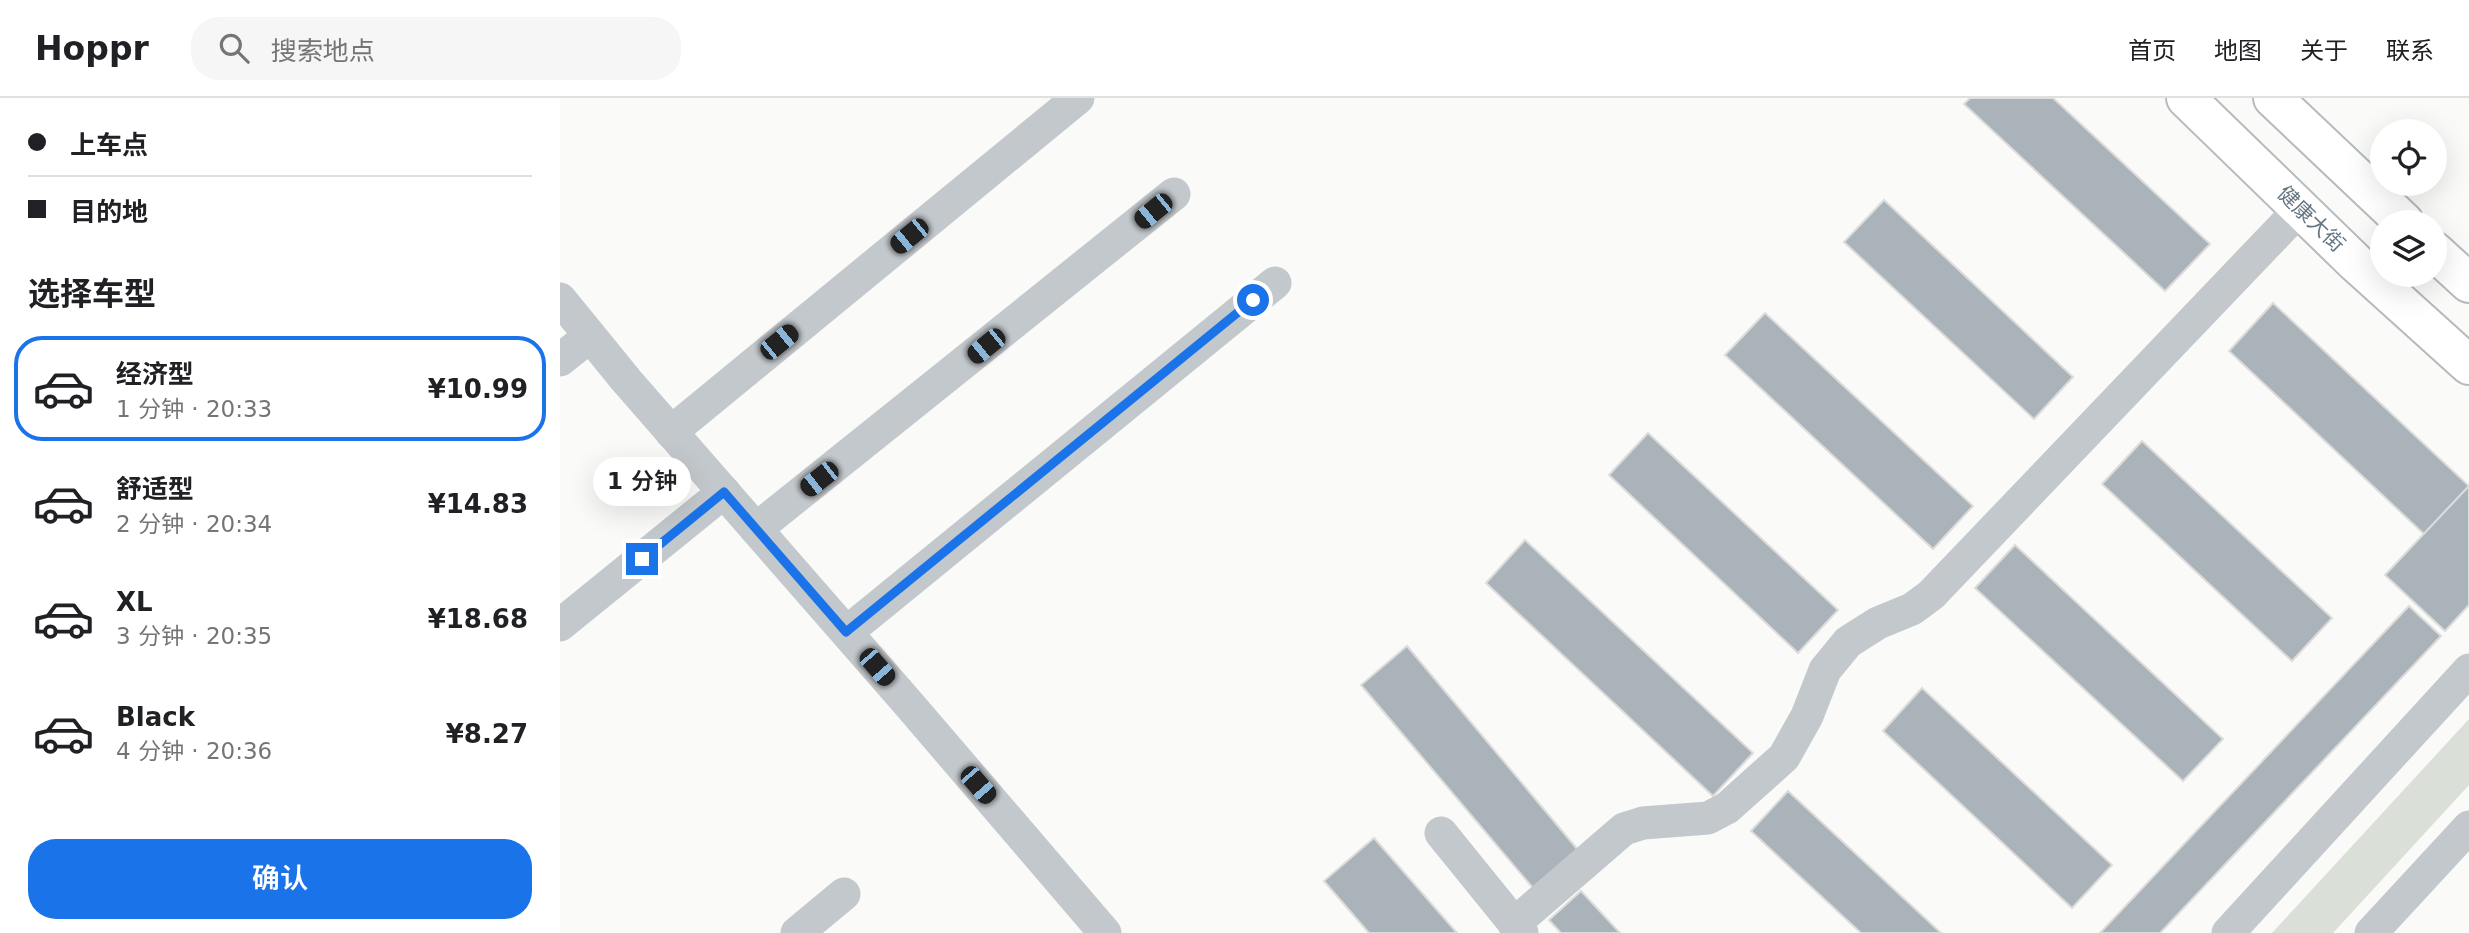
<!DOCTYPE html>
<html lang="zh">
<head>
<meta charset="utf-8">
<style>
  body { margin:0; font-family:"DejaVu Sans","Noto Sans SC",sans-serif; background:#f6f6f6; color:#202124; height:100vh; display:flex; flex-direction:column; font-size:26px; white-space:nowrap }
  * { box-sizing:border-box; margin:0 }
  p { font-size:23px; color:#757577 }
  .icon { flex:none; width:38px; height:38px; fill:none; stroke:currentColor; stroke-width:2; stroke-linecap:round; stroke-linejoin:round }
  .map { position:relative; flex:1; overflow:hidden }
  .side { display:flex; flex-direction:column; background:#fff; width:560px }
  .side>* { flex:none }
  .top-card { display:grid; align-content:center; height:154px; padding:0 28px; background:#fff }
  .fabs { position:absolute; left:1810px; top:21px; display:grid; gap:14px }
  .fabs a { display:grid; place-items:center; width:77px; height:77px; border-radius:50%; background:#fff; box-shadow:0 7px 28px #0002; font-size:35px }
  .end { position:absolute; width:32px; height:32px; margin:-16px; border:9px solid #1a73e8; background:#fff; box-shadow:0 0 0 4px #fff }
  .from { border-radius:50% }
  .bubble { position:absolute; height:49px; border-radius:24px; background:#fff; box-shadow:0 7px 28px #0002; font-size:23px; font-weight:600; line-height:49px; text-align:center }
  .car { position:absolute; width:21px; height:42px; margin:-21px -10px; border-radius:9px; box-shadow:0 0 5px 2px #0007; background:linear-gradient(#222 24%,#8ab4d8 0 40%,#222 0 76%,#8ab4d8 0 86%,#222 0) }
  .top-card b { display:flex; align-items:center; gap:24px; height:66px; font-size:26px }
  .top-card b+b { border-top:2px solid #e0e0e0 }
  .top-card i { width:18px; height:18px; background:#202124 }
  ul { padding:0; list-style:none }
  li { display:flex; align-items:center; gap:21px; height:105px; margin:0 14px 10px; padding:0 14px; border:4px solid transparent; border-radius:28px }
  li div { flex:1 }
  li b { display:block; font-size:26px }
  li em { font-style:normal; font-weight:600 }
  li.active { border-color:#1a73e8 }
  li>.icon { width:63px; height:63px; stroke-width:1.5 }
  h2 { padding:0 28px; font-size:32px; line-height:84px }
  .action { display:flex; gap:14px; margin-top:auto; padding:14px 28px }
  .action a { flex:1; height:80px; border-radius:28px; background:#1a73e8; color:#fff; font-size:28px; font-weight:600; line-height:80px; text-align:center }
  header { display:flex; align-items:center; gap:42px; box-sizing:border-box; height:98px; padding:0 35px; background:#fff; border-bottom:2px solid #e0e0e0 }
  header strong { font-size:33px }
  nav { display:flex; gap:38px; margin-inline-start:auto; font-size:24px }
  .search { width:490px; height:63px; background:#f6f6f6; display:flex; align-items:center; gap:18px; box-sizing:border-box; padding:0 24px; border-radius:28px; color:#757577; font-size:26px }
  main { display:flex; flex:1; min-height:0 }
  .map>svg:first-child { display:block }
  .green { fill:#dadfd7 }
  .building { fill:#aab3b9; stroke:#dcdcda; stroke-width:2 }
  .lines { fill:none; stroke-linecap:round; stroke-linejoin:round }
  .major-casing { stroke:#b5babe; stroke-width:42 }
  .minor { stroke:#c3c8cc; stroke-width:33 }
  .major { stroke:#fff; stroke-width:38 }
  .route { stroke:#1a73e8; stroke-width:9 }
  .labels { text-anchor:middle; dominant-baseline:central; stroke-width:7; stroke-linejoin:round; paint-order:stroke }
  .street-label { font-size:21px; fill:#657683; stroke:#fff }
</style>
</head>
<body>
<header>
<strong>Hoppr</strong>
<div class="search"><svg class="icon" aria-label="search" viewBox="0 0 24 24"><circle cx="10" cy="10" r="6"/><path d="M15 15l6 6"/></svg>搜索地点</div>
<nav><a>首页</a><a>地图</a><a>关于</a><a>联系</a></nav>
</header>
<main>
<section class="side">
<div class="top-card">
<b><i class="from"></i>上车点</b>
<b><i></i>目的地</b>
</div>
<h2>选择车型</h2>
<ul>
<li class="active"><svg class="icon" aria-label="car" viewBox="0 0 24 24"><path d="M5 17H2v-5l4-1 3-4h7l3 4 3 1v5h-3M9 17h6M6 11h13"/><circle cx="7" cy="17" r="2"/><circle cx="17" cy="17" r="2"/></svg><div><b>经济型</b><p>1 分钟 · 20:33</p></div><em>¥10.99</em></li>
<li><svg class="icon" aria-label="car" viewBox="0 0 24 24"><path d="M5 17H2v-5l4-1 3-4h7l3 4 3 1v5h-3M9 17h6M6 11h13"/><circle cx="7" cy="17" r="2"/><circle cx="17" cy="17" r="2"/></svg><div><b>舒适型</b><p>2 分钟 · 20:34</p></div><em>¥14.83</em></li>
<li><svg class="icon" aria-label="car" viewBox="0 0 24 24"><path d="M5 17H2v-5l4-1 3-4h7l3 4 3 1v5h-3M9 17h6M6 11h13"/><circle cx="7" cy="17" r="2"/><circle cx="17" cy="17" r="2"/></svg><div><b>XL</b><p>3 分钟 · 20:35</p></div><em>¥18.68</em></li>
<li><svg class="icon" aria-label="car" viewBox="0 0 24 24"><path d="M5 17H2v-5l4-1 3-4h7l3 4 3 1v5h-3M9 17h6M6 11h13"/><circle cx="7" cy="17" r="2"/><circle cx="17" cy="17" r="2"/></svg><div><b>Black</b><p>4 分钟 · 20:36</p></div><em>¥8.27</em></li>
</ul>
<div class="action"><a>确认</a></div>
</section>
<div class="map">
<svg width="1909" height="835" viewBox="0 0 1909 835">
  <rect width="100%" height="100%" fill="#fafaf8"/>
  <!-- green -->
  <polygon class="green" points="1909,621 1909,687 1773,835 1712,835"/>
  <!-- building -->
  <g class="building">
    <polygon points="1410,0 1493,0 1650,146 1605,193 1404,6"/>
    <polygon points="1324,102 1513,279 1474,321 1284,144"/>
    <polygon points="1713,205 1909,388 1864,436 1669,253"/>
    <polygon points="1205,215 1413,408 1373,451 1165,257"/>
    <polygon points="1088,335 1278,512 1238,555 1049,377"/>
    <polygon points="1582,343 1772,520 1732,563 1542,386"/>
    <polygon points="1909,388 1909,507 1885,533 1825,477"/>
    <polygon points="965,442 1193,655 1153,698 926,485"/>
    <polygon points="1455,447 1663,641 1623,683 1415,490"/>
    <polygon points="1849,508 1881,538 1600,835 1540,835"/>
    <polygon points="847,548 1018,752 973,790 801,587"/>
    <polygon points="1362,590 1552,767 1512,810 1323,633"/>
    <polygon points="1228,693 1381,835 1301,835 1191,733"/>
    <polygon points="814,740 897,835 809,835 764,783"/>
    <polygon points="1021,793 1060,835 1001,835 989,822"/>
  </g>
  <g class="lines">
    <!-- major casing -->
    <g class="major-casing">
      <g id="major">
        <polyline points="1626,0 1796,165 1909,267"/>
        <polyline points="1713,0 1844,124"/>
        <polyline points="1874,153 1909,185"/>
      </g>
    </g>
    <!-- minor -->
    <g class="minor">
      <polyline points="0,201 66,282 347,604 545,835"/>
      <polyline points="0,262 30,238"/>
      <polyline points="111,334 518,0"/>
      <polyline points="196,431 614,96"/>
      <polyline points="0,527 164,394"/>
      <polyline points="287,534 715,185"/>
      <polyline points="881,735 962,835"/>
      <polyline points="954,826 1064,731 1083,725 1148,720 1167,710 1224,659 1247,618 1265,572 1288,544 1318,525 1352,511 1371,497 1740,111"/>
      <polyline points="237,835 284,796"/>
      <polyline points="1668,835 1909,572"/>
      <polyline points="1811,835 1909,729"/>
    </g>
    <!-- major -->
    <use href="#major" class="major"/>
  </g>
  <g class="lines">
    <!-- route -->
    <polyline class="route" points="82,461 164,394 286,534 693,202"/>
  </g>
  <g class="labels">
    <!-- street labels -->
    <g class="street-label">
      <text transform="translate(1751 121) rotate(44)">健康大街</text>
    </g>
  </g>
</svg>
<div class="fabs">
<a><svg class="icon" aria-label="locate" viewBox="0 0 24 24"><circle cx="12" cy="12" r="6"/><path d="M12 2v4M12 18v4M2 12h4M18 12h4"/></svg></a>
<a><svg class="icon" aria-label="layers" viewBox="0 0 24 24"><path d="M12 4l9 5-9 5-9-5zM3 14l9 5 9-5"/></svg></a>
</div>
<i class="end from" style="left:693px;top:202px"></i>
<i class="end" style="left:82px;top:461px"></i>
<div class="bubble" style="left:33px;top:359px;width:98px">1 分钟</div>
<i class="car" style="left:593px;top:113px;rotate:231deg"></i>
<i class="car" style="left:349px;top:138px;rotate:231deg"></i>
<i class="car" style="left:219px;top:244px;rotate:51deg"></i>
<i class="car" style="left:426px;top:248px;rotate:231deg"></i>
<i class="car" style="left:259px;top:381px;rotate:232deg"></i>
<i class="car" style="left:317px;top:569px;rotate:139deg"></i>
<i class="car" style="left:418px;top:687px;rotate:139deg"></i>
</div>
</main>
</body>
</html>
